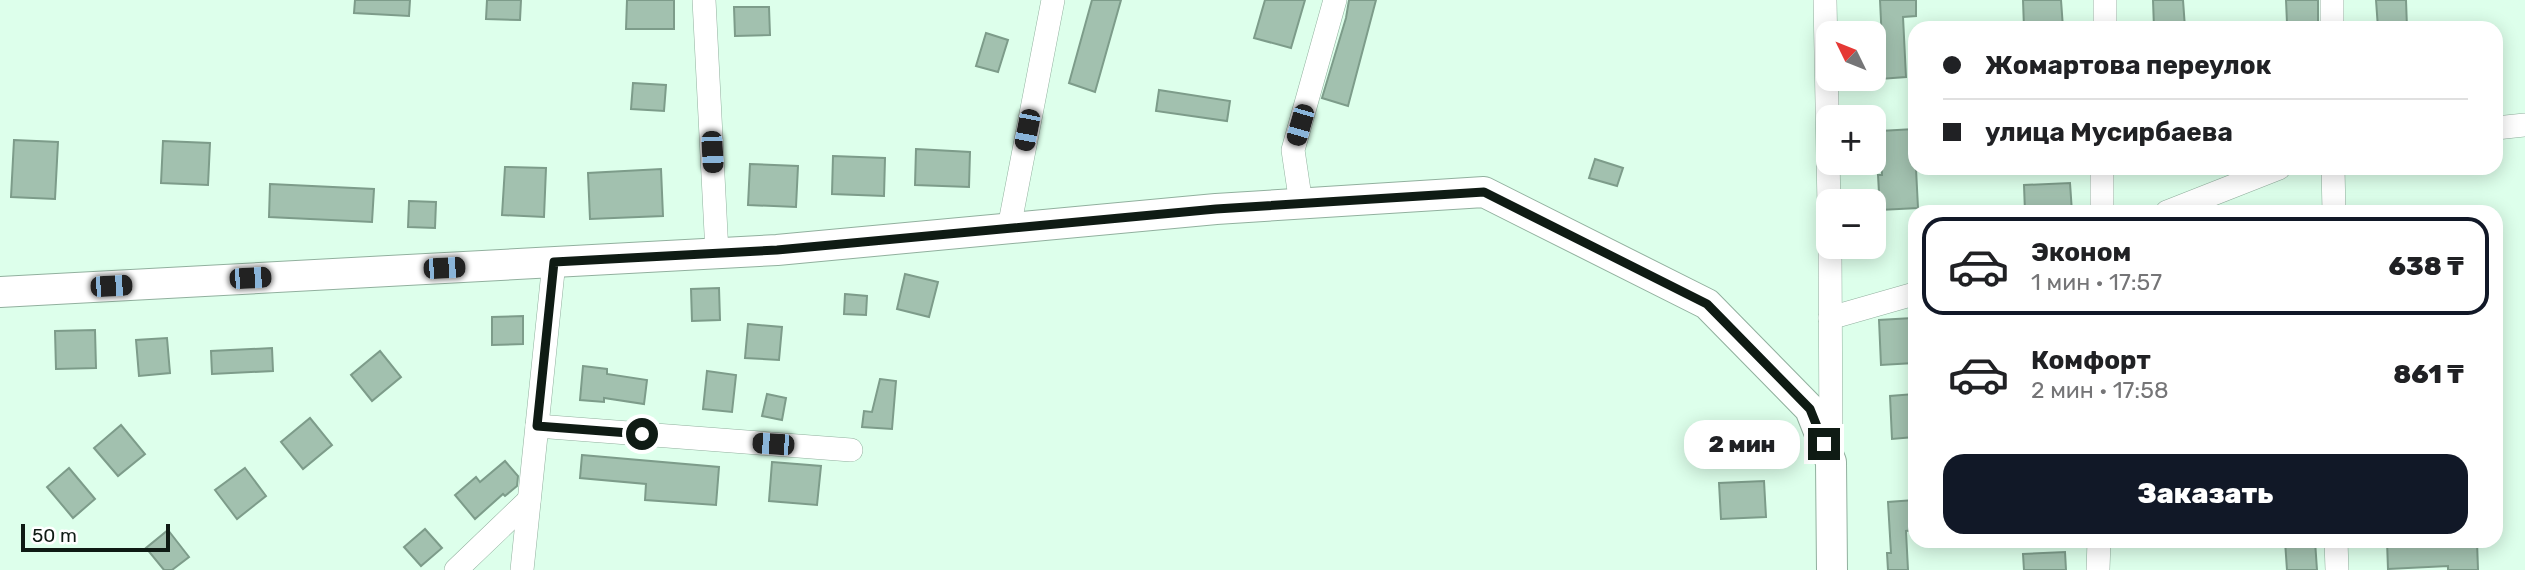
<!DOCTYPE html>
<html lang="ru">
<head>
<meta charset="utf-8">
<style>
  body { margin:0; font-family:Rubik,sans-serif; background:#f6f6f6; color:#202124; height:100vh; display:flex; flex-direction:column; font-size:26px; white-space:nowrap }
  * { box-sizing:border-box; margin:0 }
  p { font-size:23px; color:#757577 }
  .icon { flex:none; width:38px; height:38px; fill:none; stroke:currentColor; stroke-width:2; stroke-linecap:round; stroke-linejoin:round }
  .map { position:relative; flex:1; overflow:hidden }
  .drawer { position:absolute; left:1908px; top:205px; width:595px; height:343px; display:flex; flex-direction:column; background:#fff; border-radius:21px; box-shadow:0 4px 18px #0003 }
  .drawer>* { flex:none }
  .top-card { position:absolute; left:1908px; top:21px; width:595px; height:154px; border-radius:21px; box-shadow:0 4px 18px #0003; display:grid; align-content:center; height:154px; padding:0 35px; background:#fff }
  .needle { width:46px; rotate:313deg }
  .controls { position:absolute; left:1816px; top:21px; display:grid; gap:14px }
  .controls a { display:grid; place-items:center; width:70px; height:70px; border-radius:14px; background:#fff; box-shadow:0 4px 18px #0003; font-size:35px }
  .scale { position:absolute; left:21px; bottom:18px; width:149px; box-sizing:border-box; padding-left:7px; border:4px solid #0f1b14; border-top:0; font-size:19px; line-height:24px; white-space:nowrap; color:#0f1b14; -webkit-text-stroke:5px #fff; paint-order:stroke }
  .end { position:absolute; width:32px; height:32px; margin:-16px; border:9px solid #0f1b14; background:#fff; box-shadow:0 0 0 4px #fff }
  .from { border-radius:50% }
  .bubble { position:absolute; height:49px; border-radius:21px; background:#fff; box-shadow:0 4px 18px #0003; font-size:23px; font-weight:800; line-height:49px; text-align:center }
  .car { position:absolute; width:21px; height:42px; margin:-21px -10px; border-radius:9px; box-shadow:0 0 5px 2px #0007; background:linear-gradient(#222 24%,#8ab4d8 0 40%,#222 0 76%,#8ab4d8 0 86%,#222 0) }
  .top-card b { display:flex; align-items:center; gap:24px; height:66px; font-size:26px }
  .top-card b+b { border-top:2px solid #e0e0e0 }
  .top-card i { width:18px; height:18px; background:#202124 }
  ul { padding:12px 0 0; list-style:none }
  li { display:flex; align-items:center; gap:21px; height:98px; margin:0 14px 10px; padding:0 21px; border:4px solid transparent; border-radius:21px }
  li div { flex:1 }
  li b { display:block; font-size:26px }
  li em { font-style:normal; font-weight:800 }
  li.on { border-color:#111827 }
  li>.icon { width:63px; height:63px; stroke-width:1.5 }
  .cta { display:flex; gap:14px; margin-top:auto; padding:14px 35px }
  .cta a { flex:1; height:80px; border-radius:21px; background:#111827; color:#fff; font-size:28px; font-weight:800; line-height:80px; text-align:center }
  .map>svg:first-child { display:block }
  .building { fill:#a2c1af; stroke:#7d9c8a; stroke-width:2 }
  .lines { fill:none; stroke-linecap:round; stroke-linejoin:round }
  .minor-casing { stroke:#91b09e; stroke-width:24 }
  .tertiary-casing { stroke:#91b09e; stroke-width:32 }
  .minor { stroke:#fff; stroke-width:23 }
  .tertiary { stroke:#fff; stroke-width:30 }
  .route { stroke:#0f1b14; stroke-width:9 }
</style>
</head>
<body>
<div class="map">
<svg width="2525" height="570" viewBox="0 0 2525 570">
  <rect width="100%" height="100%" fill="#ddffeb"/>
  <!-- building -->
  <g class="building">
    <polygon points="355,0 410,0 409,16 354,13"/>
    <polygon points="487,0 521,0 520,20 486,19"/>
    <polygon points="627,0 674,0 674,29 626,29"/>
    <polygon points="1092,0 1121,0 1095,92 1069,83"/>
    <polygon points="1265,0 1305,0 1291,48 1254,38"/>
    <polygon points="1349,0 1376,0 1348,106 1322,98 1346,18"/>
    <polygon points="1880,0 1916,0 1916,16 1903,17 1906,77 1880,79 1878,42 1882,42"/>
    <polygon points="2023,0 2061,0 2063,28 2024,28"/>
    <polygon points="2153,0 2183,0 2185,28 2154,28"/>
    <polygon points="2286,0 2318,0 2318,22 2287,23"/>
    <polygon points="2376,0 2406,0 2407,28 2378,28"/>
    <polygon points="734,7 769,7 770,35 735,36"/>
    <polygon points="986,33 1008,40 998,72 976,66"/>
    <polygon points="633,83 666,85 664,111 631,109"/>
    <polygon points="1159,90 1230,101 1227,121 1156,111"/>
    <polygon points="1914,129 1918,208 1880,210 1878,175 1882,175 1880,131"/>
    <polygon points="14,140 58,142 55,199 11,197"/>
    <polygon points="163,141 210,143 208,185 161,183"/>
    <polygon points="916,149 970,152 969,187 915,185"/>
    <polygon points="833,156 885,158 884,196 832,194"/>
    <polygon points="1595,159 1623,168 1617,186 1589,178"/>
    <polygon points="750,164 798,166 796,207 748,205"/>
    <polygon points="505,167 546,168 544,217 502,215"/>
    <polygon points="661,169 663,216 590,219 588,173"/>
    <polygon points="2070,183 2072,212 2025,212 2024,185"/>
    <polygon points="270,184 374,189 372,222 269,217"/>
    <polygon points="409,201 436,202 435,228 408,227"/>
    <polygon points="905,274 938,282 929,317 897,309"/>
    <polygon points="719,288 720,320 692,321 691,289"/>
    <polygon points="845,294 867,296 866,315 844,314"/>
    <polygon points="523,316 523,344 492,345 492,317"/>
    <polygon points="1912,318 1914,363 1881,365 1879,320"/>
    <polygon points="748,324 782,327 779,360 745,358"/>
    <polygon points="95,330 96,368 56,369 55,331"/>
    <polygon points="167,338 170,373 139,376 136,340"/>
    <polygon points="272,348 273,371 212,374 211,351"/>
    <polygon points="380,351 401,377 372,401 351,375"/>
    <polygon points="583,366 607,369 607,374 647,380 644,404 604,398 604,402 580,400"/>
    <polygon points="707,371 736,375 732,412 703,409"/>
    <polygon points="880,379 896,381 892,429 862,427 864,411 872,412"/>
    <polygon points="767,394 786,398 782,420 762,416"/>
    <polygon points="1914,394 1914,437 1892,439 1890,396"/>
    <polygon points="310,418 332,445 303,469 281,442"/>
    <polygon points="121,425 145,454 118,476 94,448"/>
    <polygon points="582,455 719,467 716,505 645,500 646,484 580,478"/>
    <polygon points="505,461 518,476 517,486 505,496 503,494 475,519 455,495 476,477 480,482"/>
    <polygon points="772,462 821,466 817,505 769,501"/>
    <polygon points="69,468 95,499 73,518 47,487"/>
    <polygon points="245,468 266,496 237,519 215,490"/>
    <polygon points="1764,481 1766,517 1721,519 1719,483"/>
    <polygon points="1914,500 1914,530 1906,531 1908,570 1888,570 1887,553 1891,553 1888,502"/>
    <polygon points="425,529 442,548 421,566 404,547"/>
    <polygon points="168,530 189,557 172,570 164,570 146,548"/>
    <polygon points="2285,541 2315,541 2317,570 2287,570"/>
    <polygon points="2387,541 2477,541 2478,570 2448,570 2448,566 2388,569"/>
    <polygon points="2065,552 2066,570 2024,570 2023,554"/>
  </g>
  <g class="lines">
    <!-- minor casing -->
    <g class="minor-casing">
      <g id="minor">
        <polyline points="704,0 717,253"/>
        <polyline points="1825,0 1829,207"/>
        <polyline points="2332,0 2332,28"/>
        <polyline points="2105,28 2105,0"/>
        <polyline points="2496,128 2525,125"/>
        <polyline points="2333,168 2334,212"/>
        <polyline points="1301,204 1293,150 1335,0"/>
        <polyline points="2102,212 2102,168"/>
        <polyline points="2167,212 2279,168"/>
        <polyline points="1009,228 1053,0"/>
        <polyline points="1830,247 1831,450"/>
        <polyline points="1830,318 1914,294"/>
        <polyline points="537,426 851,450"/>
        <polyline points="2336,541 2337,570"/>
        <polyline points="456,570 529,500"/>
        <polyline points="522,570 554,262"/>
        <polyline points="2098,570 2099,541"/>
      </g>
    </g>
    <!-- tertiary casing -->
    <g class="tertiary-casing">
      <polyline id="tertiary" points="0,292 777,250 1216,209 1484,192 1707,304 1810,409 1831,462 1832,570"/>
    </g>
    <!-- minor -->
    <use href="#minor" class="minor"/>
    <!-- tertiary -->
    <use href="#tertiary" class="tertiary"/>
  </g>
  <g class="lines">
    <!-- route -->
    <polyline class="route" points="642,434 537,426 554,262 777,250 1216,209 1484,192 1707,304 1810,409 1824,444"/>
  </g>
</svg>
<div class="controls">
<a><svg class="needle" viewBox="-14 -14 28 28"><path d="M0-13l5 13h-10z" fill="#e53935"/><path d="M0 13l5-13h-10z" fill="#757577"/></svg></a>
<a>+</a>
<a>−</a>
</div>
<div class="scale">50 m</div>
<i class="end from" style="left:642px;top:434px"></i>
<i class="end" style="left:1824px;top:444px"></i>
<div class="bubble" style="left:1684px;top:420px;width:116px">2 мин</div>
<i class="car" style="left:1300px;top:125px;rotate:196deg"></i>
<i class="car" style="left:1027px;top:130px;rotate:191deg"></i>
<i class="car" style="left:712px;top:152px;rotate:177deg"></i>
<i class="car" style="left:444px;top:268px;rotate:87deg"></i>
<i class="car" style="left:250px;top:278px;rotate:87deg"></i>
<i class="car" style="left:111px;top:286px;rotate:87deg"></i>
<i class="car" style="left:773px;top:444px;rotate:274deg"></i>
<div class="top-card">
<b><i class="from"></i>Жомартова переулок</b>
<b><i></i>улица Мусирбаева</b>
</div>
<section class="drawer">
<ul>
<li class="on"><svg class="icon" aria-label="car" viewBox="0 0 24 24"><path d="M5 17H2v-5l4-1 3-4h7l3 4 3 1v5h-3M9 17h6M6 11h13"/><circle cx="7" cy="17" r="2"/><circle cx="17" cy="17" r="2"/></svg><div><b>Эконом</b><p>1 мин · 17:57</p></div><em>638 ₸</em></li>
<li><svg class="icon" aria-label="car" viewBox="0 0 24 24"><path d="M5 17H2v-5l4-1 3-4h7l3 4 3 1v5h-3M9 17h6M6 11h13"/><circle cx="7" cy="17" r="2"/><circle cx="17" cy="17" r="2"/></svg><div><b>Комфорт</b><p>2 мин · 17:58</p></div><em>861 ₸</em></li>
</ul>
<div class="cta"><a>Заказать</a></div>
</section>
</div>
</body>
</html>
